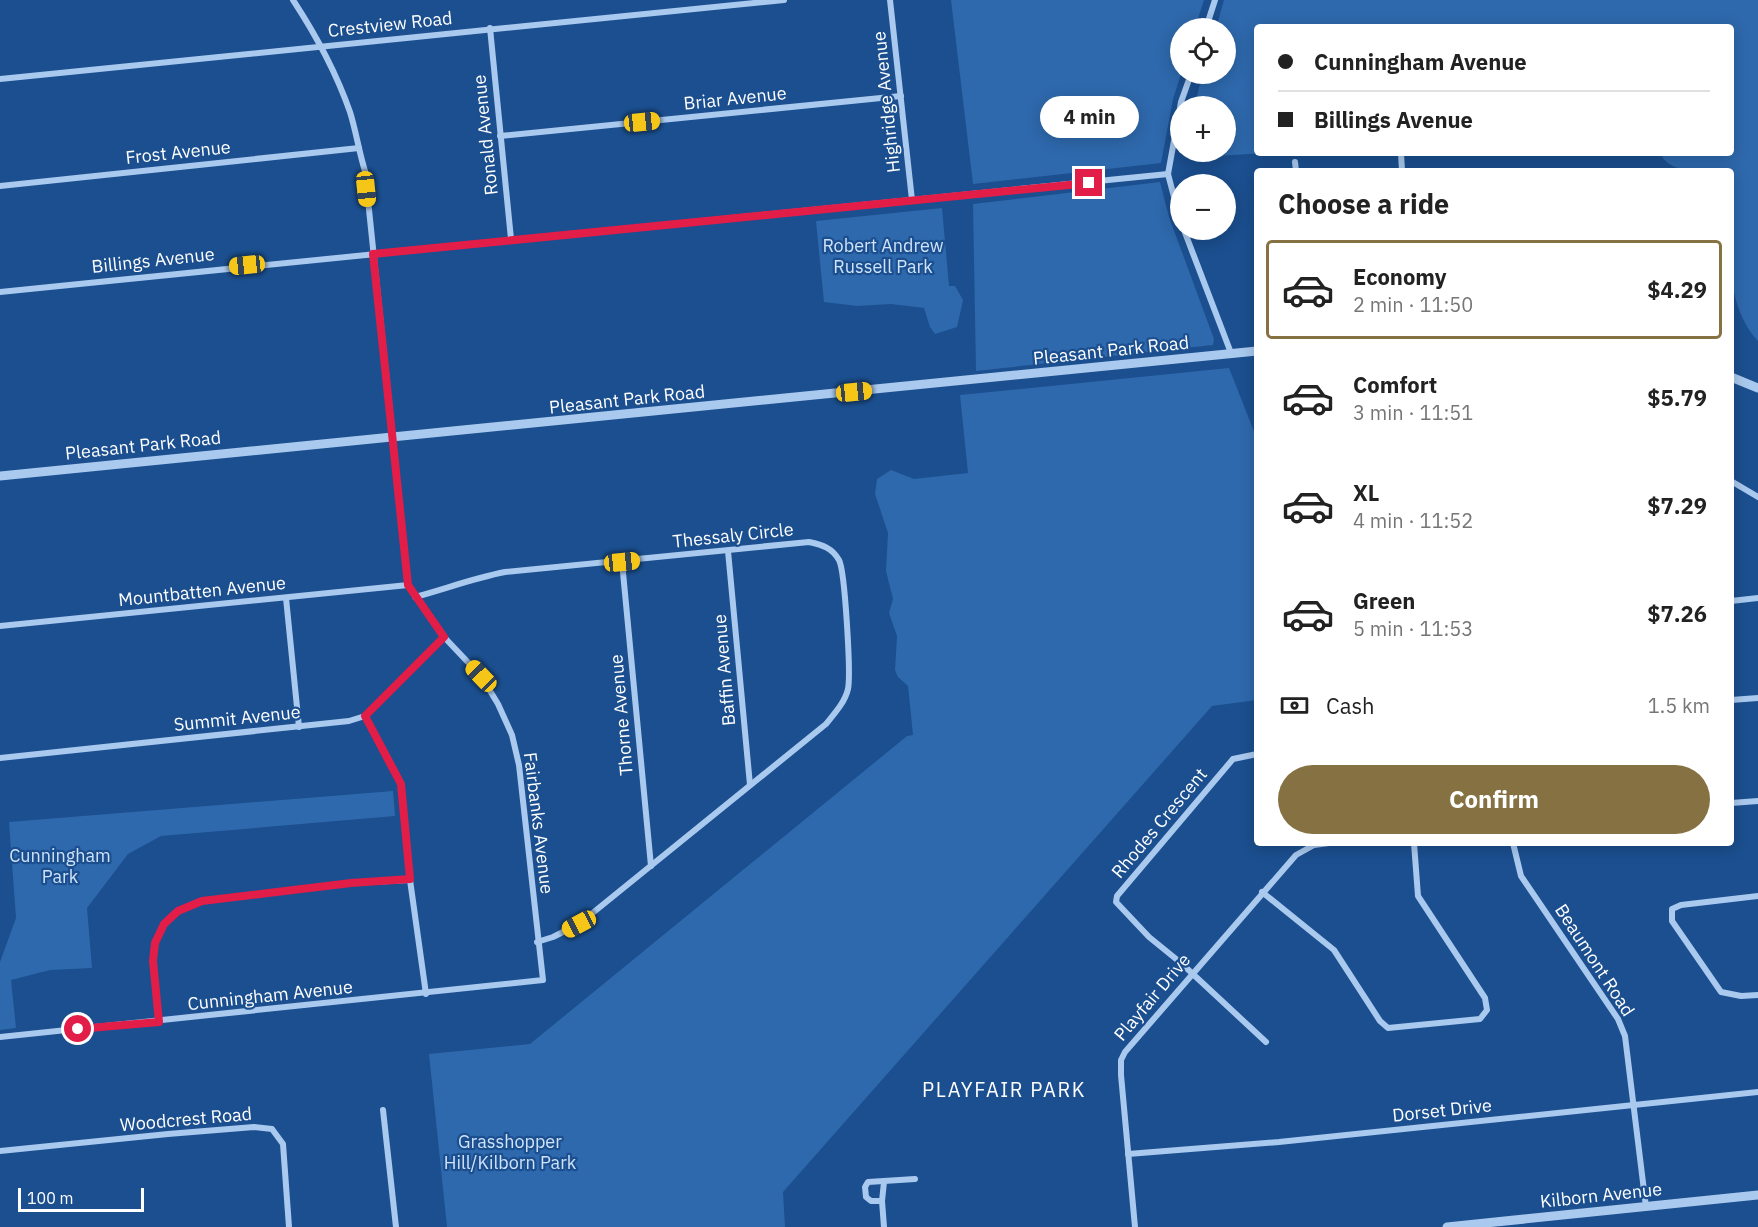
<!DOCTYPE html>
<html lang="en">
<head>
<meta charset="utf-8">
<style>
  body { margin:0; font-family:"IBM Plex Sans",sans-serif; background:#f6f6f6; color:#222; height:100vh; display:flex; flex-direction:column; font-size:22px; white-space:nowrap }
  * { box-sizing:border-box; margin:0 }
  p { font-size:20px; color:#767676 }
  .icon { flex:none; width:33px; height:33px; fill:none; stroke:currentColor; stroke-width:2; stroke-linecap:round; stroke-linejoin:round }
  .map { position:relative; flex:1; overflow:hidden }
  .drawer { position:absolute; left:1254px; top:168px; width:480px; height:678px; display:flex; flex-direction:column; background:#fff; border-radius:6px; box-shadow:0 3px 15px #0003 }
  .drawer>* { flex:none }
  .banner { position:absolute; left:1254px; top:24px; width:480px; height:132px; border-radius:6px; box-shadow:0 3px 15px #0003; display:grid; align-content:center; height:132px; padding:0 24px; background:#fff }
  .tools { position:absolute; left:1170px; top:18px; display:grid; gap:12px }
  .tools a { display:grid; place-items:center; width:66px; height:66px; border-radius:50%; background:#fff; box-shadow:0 3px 15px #0003; font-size:30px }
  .scale { position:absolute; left:18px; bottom:15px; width:126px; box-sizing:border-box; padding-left:6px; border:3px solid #fff; border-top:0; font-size:16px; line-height:21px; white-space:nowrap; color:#fff; -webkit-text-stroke:4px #1b4f8f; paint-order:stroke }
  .end { position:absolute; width:27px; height:27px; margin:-14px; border:8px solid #e11d48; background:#fff; box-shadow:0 0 0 3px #fff }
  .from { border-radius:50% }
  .bubble { position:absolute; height:42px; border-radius:21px; background:#fff; box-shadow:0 3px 15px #0003; font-size:20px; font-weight:800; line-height:42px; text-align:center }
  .car { position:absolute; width:18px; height:36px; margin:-18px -9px; border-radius:8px; box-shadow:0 0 4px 2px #0007; background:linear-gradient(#f5c518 24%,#345 0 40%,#f5c518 0 76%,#345 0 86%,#f5c518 0) }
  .banner b { display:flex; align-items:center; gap:21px; height:57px; font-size:22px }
  .banner b+b { border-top:2px solid #e0e0e0 }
  .banner i { width:15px; height:15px; background:#222 }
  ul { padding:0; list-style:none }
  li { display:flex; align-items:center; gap:18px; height:99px; margin:0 12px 9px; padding:0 12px; border:3px solid transparent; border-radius:6px }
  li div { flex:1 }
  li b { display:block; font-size:22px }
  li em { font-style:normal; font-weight:800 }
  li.selected { border-color:#857141 }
  li>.icon { width:54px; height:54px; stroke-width:1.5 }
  h2 { padding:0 24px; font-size:27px; line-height:72px }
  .pay { display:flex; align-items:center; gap:15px; height:66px; padding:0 24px; font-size:22px }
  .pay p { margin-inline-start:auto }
  .primary-button { display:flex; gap:12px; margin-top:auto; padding:12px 24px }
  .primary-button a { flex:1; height:69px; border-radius:36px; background:#857141; color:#fff; font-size:24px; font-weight:800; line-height:69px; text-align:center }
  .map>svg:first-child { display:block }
  .green { fill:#2e69ad }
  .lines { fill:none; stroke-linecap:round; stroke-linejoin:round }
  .minor { stroke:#a9c9ee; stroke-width:6 }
  .tertiary { stroke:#a9c9ee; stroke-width:9 }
  .route { stroke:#e11d48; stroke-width:8 }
  .labels { text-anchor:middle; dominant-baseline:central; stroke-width:4.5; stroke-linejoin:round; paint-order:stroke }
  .street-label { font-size:18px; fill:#fff; stroke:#1b4f8f }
  .park-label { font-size:18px; fill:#cfe3fa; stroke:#1b4f8f }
  .neighbourhood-label { font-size:20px; letter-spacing:1.5px; fill:#fff; stroke:#1b4f8f }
</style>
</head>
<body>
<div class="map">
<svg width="1758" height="1227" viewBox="0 0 1758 1227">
  <rect width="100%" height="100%" fill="#1b4f8f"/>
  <!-- green -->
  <g class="green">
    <polygon points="951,0 1204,0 1195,28 1180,28 1181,74 1173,99 1161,163 973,184"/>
    <path d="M 1224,0 L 1758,0 L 1758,341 C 1719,300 1731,223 1731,171 C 1710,171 1671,177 1660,153 L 1731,153 L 1731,27 L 1257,27 L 1257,153 L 1265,153 L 1185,158 L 1187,152 L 1226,152 L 1226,106 L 1195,106 L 1202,74 L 1226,74 L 1226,28 L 1216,28 Z"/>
    <polygon points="1160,182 1169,217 1214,339 1213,345 976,371 973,204"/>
    <polygon points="942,208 949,286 955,286 963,300 957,327 935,334 930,327 924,308 891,304 857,306 824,302 816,221"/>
    <polygon points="1229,368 1257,439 1257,700 1212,706 783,1192 785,1227 447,1227 429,1054 530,1044 907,736 913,735 908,686 898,677 895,670 897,636 889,613 893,599 886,571 888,533 875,494 877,479 891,470 914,479 968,473 960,395"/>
    <polygon points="393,791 395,816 161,836 128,854 87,908 92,968 50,970 11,980 16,1028 0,1030 0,962 16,918 9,822"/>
  </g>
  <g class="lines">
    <!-- minor -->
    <g class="minor">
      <polyline points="890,0 912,200"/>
      <polyline points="490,28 511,239"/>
      <polyline points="1206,28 1215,0"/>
      <polyline points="0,79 784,0"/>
      <polyline points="500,136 901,96"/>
      <polyline points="1401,153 1402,171"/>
      <polyline points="1295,162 1296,171"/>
      <polyline points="0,186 359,148"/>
      <polyline points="1180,220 1168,174 1181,102 1191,74"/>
      <polyline points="1184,230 1231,353"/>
      <polyline points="0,292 1168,174"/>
      <polyline points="1731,481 1758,497"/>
      <polyline points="728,551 750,785"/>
      <polyline points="622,562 651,866"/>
      <path d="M 415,597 C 445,589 474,578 505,572 L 809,542 C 823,545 832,548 839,560 C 845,571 851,674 848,689 C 845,702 835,713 826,724 L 579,924 L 553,937 L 537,942"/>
      <polyline points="286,598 299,727"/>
      <polyline points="1731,601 1758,598"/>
      <polyline points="0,626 408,585"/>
      <polyline points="1731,700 1758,698"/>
      <polyline points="365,716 401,784 410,880 426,994"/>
      <polyline points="1257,754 1233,759 1117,896 1116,902 1149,937 1181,963 1266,1042"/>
      <polyline points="0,758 349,721 365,716 444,637"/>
      <polyline points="1731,803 1758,801"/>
      <polyline points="1513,843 1521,876 1618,1019 1625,1036 1646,1207"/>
      <polyline points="1262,892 1334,950 1380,1021 1388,1028 1480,1019 1487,1010 1485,998 1418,896 1414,843"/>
      <polyline points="1758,896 1681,905 1672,909 1672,921 1721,992 1741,996 1758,995"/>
      <polyline points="159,1021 153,961 155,943 164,925 178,911 202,901 351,883 410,880"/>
      <path d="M 0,1037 L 543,980 L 519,765 L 512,735 L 498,704 L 481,676 L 444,637 L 408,585 L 365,171 C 359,152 356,131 350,112 C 336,72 316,35 293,0"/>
      <polyline points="383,1110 396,1227"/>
      <polyline points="0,1151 168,1134 254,1127 272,1129 283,1144 289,1227"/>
      <polyline points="1128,1154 1279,1142 1758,1092"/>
      <polyline points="882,1201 871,1201 866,1197 865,1187 868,1182 915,1179"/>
      <polyline points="884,1227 882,1201 884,1182"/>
      <polyline points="1135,1227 1121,1075 1121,1060 1125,1052 1296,855 1314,845 1329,843"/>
    </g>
    <!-- tertiary -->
    <g class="tertiary">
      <polyline points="1731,377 1758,388"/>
      <polyline points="0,476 1257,351"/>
      <polyline points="1447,1227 1758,1195"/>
    </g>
  </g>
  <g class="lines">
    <!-- route -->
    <polyline class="route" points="78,1029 159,1022 153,961 155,943 164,924 178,911 202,901 351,883 410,879 401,784 365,716 444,637 408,585 373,254 1089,183"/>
  </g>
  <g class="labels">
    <!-- street labels -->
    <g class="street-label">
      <text transform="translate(390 24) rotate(-6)">Crestview Road</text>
      <text transform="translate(735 98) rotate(-6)">Briar Avenue</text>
      <text transform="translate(886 102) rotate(-96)">Highridge Avenue</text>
      <text transform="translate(485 135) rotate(-96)">Ronald Avenue</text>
      <text transform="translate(178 152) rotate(-6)">Frost Avenue</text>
      <text transform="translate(153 260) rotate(-6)">Billings Avenue</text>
      <text transform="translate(1111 350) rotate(-6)">Pleasant Park Road</text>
      <text transform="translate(627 399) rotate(-6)">Pleasant Park Road</text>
      <text transform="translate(143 445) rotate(-6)">Pleasant Park Road</text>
      <text transform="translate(733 535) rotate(-6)">Thessaly Circle</text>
      <text transform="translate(202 591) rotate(-6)">Mountbatten Avenue</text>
      <text transform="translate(724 670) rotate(-95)">Baffin Avenue</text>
      <text transform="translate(621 715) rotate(-95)">Thorne Avenue</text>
      <text transform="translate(237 718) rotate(-6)">Summit Avenue</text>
      <text transform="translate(539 823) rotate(83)">Fairbanks Avenue</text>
      <text transform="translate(1159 823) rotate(-50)">Rhodes Crescent</text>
      <text transform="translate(1595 960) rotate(57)">Beaumont Road</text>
      <text transform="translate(270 995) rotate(-6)">Cunningham Avenue</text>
      <text transform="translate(1152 997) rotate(-50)">Playfair Drive</text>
      <text transform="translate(1442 1110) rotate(-6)">Dorset Drive</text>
      <text transform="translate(186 1119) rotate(-5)">Woodcrest Road</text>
      <text transform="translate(1601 1195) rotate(-6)">Kilborn Avenue</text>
    </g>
    <!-- park labels -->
    <g class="park-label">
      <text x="883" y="245">Robert Andrew<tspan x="883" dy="21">Russell Park</tspan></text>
      <text x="60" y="855">Cunningham<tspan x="60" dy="21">Park</tspan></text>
      <text x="510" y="1141">Grasshopper<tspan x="510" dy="21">Hill/Kilborn Park</tspan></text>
    </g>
    <!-- neighbourhood labels -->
    <g class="neighbourhood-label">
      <text x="1004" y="1089">PLAYFAIR PARK</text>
    </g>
  </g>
</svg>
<div class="tools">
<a><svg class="icon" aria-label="locate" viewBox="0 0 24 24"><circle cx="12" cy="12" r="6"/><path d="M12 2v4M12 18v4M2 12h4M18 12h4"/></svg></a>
<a>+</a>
<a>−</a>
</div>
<div class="scale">100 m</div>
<i class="end from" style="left:78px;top:1029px"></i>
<i class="end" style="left:1089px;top:183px"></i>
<div class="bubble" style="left:1040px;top:96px;width:99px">4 min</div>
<i class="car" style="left:642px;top:122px;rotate:84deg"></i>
<i class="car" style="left:366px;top:189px;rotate:174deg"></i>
<i class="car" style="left:247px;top:265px;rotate:264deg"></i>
<i class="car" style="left:854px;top:392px;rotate:84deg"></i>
<i class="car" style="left:622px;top:562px;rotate:84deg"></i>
<i class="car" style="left:481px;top:676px;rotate:316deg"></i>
<i class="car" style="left:579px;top:924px;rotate:242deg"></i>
<div class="banner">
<b><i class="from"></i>Cunningham Avenue</b>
<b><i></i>Billings Avenue</b>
</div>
<section class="drawer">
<h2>Choose a ride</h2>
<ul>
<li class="selected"><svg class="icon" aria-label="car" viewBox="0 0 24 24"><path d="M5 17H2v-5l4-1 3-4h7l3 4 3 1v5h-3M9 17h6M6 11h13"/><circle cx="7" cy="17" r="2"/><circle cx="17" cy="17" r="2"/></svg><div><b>Economy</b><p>2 min · 11:50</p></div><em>$4.29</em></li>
<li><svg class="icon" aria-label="car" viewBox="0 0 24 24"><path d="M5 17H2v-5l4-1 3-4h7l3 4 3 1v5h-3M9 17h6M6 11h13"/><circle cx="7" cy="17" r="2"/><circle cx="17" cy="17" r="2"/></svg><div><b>Comfort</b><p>3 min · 11:51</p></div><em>$5.79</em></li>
<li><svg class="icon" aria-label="car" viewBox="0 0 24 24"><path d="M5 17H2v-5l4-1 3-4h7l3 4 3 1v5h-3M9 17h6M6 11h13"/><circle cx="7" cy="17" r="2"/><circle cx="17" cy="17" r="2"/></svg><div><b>XL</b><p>4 min · 11:52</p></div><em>$7.29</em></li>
<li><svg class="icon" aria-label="car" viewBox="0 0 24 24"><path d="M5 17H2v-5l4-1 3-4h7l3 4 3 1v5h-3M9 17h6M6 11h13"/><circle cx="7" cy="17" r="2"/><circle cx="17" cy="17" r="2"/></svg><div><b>Green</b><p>5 min · 11:53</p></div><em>$7.26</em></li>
</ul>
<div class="pay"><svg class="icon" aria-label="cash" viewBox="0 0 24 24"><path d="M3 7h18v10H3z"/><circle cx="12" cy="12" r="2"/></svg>Cash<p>1.5 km</p></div>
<div class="primary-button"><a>Confirm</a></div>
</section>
</div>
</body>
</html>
